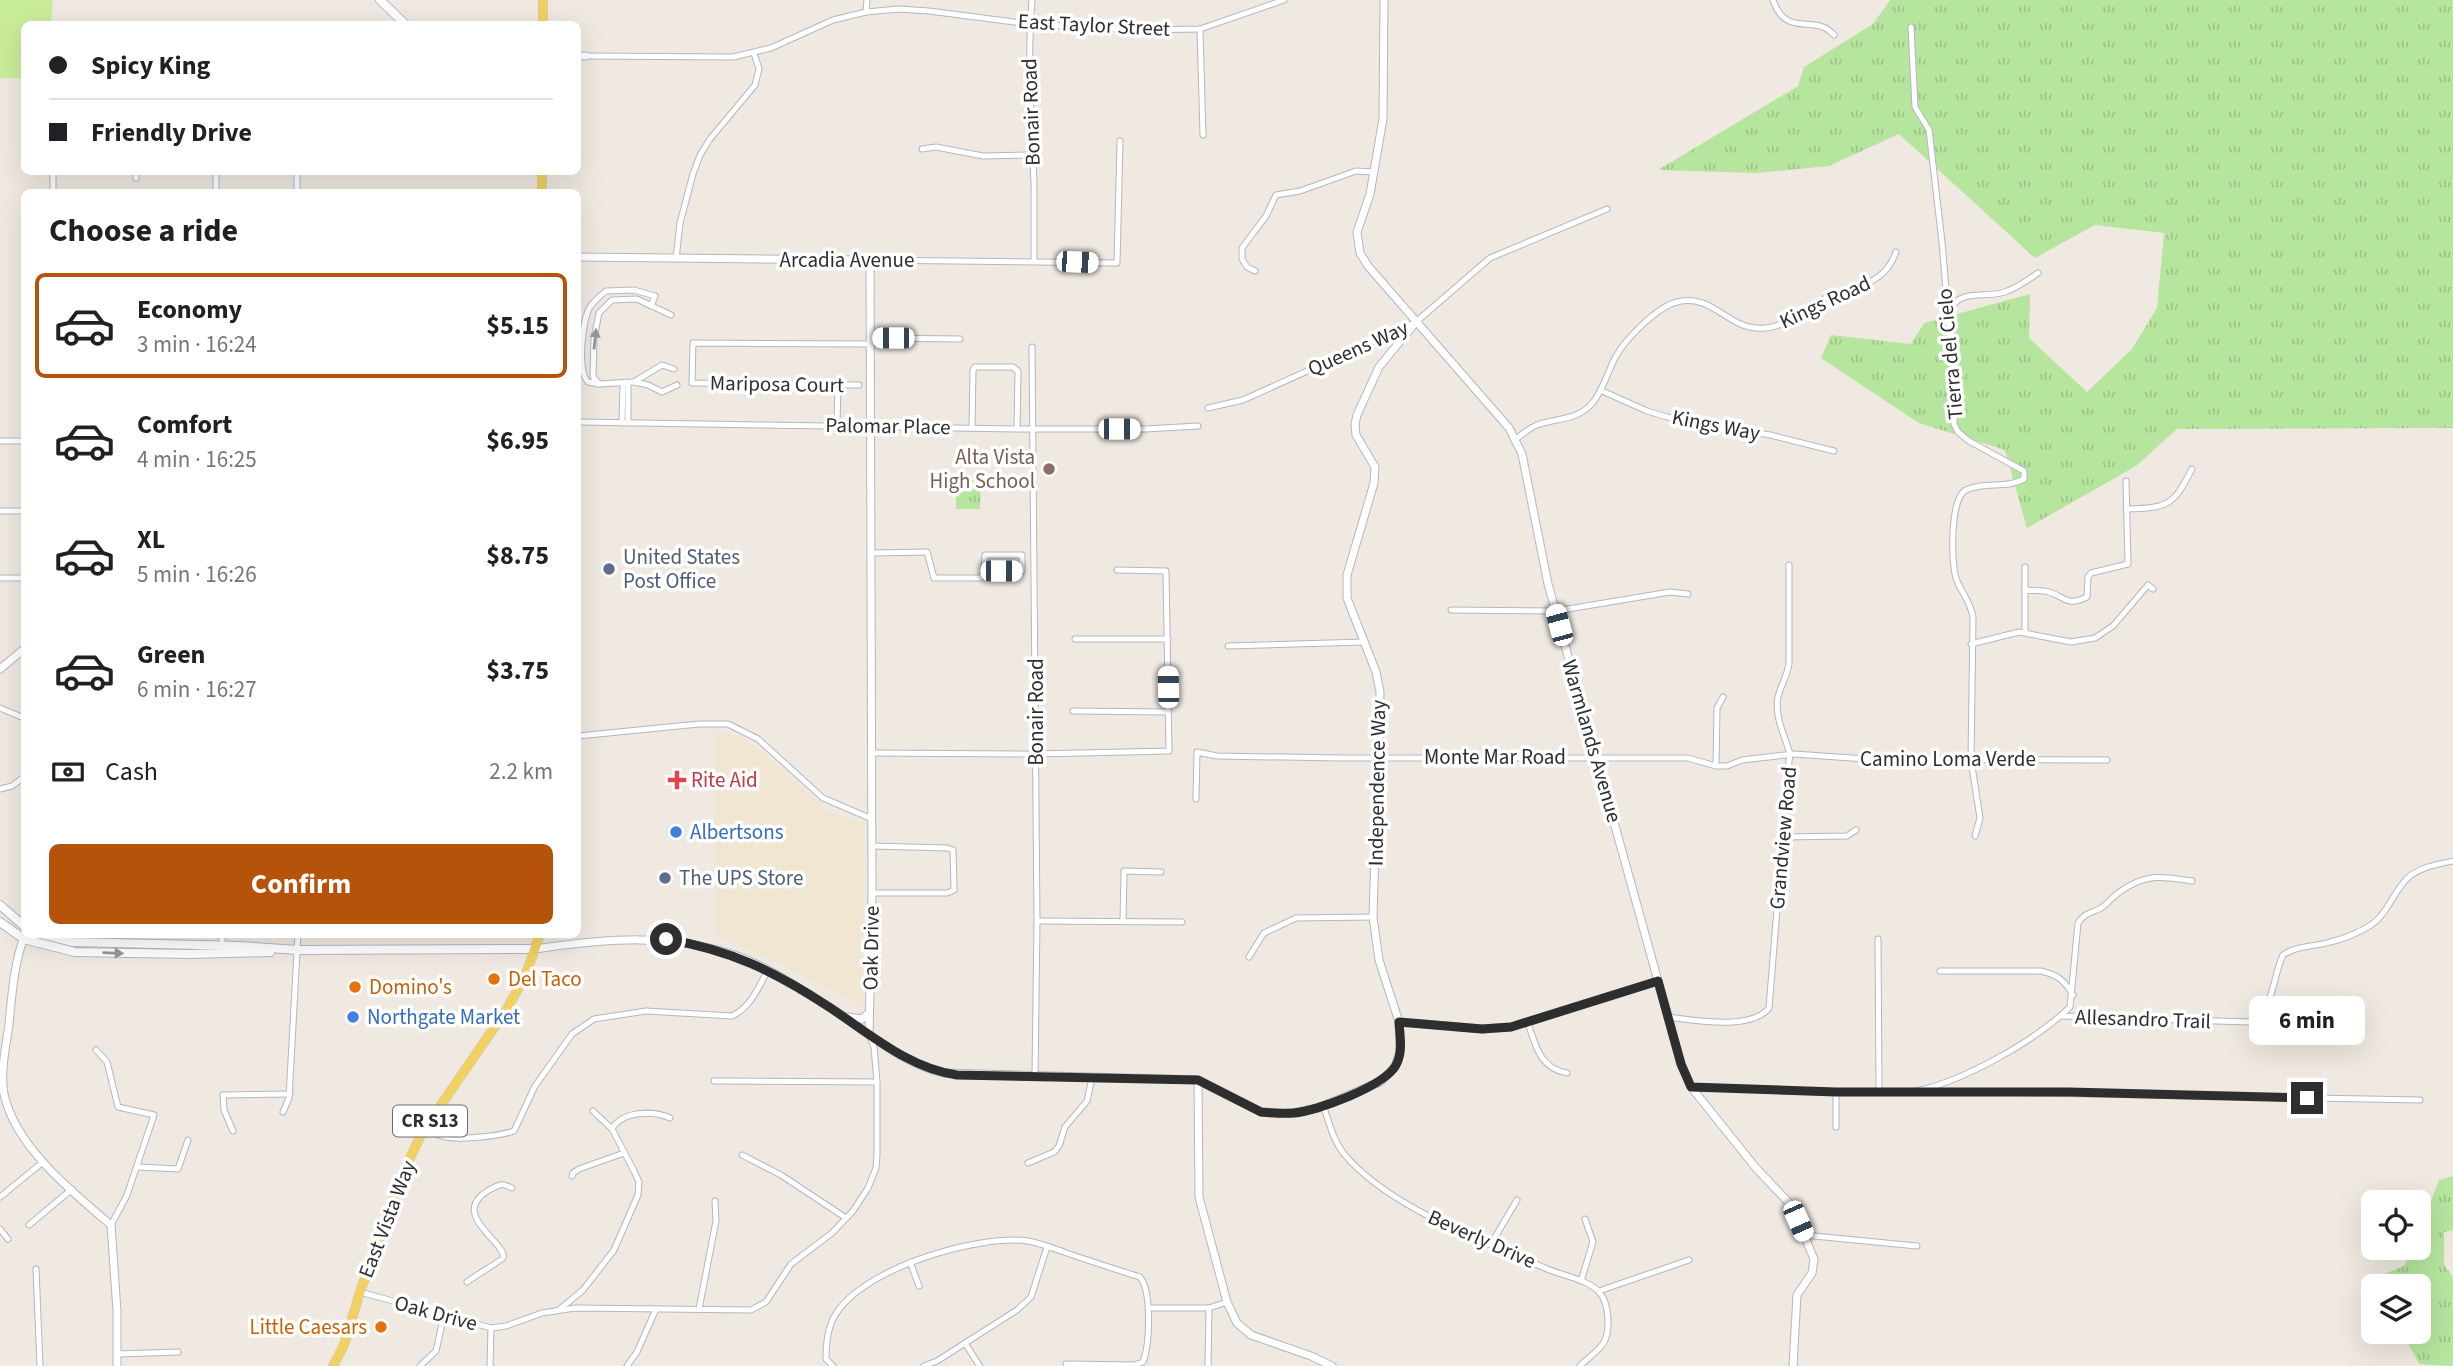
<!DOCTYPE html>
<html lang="en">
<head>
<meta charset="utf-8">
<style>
  body { margin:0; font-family:"Source Sans 3",sans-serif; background:#f6f6f6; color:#202124; height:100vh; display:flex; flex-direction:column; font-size:26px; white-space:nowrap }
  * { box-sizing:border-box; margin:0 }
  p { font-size:23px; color:#757577 }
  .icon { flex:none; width:38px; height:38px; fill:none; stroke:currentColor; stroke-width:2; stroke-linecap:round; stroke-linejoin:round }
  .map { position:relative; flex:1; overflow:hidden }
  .drawer { position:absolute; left:21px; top:189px; width:560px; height:749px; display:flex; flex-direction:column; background:#fff; border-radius:10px; box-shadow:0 7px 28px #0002 }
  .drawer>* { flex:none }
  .hud { position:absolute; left:21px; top:21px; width:560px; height:154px; border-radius:10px; box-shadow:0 7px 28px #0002; display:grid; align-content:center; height:154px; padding:0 28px; background:#fff }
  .tools { position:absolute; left:2361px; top:1190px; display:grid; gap:14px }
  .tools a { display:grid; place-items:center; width:70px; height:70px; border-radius:10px; background:#fff; box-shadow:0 7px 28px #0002; font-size:35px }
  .end { position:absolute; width:32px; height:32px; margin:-16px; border:9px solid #2e2e2e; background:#fff; box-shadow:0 0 0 4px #fff }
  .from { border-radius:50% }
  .bubble { position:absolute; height:49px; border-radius:10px; background:#fff; box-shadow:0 7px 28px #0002; font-size:23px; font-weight:700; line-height:49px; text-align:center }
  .car { position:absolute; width:21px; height:42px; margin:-21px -10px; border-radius:9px; box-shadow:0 0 5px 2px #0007; background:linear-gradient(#fff 24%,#345 0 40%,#fff 0 76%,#345 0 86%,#fff 0) }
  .hud b { display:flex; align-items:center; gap:24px; height:66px; font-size:26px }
  .hud b+b { border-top:2px solid #e0e0e0 }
  .hud i { width:18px; height:18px; background:#202124 }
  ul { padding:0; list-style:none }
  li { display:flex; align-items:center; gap:21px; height:105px; margin:0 14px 10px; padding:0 14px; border:4px solid transparent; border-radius:10px }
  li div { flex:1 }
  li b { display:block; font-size:26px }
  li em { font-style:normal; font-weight:700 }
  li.on { border-color:#b45309 }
  li>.icon { width:63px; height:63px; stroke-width:1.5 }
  h2 { padding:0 28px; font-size:32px; line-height:84px }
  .pay { display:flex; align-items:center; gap:18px; height:77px; padding:0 28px; font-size:26px }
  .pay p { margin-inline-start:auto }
  .button { display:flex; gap:14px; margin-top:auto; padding:14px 28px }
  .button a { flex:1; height:80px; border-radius:10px; background:#b45309; color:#fff; font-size:28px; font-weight:700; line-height:80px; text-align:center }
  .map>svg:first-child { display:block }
  .education { fill:#f0e6d1 }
  .grass { fill:url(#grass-tufts) }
  .pitch { fill:#c9ec9a }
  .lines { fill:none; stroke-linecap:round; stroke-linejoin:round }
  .minor-casing { stroke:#b4b7c1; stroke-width:7 }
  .tertiary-casing { stroke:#b4b7c1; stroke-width:9 }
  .secondary-casing { stroke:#b4b7c1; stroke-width:10 }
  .primary-casing { stroke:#c9c9c9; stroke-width:10 }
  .minor { stroke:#fff; stroke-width:5 }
  .tertiary { stroke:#fff; stroke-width:7 }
  .secondary { stroke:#fff; stroke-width:8 }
  .primary { stroke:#f2d163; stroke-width:9 }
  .oneway { fill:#969696 }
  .route { stroke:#2e2e2e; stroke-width:9 }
  .education-dot { fill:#8d6e63; stroke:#fff; stroke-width:2.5 }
  .service-dot { fill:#5c6f8a; stroke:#fff; stroke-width:2.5 }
  .health-dot { fill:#e0444e; stroke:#fff; stroke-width:2.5 }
  .shop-dot { fill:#3f7fe0; stroke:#fff; stroke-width:2.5 }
  .food-dot { fill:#e8710a; stroke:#fff; stroke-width:2.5 }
  .labels { text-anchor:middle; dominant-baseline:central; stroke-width:7; stroke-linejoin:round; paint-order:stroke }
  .shield { fill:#fff; stroke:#6d6d6d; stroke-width:2 }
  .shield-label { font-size:19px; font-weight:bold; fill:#2e2e2e }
  .street-label { font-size:21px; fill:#2e2e2e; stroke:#fff }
  .education-label { font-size:21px; fill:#785e54; stroke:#fff; text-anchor:end }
  .service-label { font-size:21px; fill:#4e5e75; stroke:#fff; text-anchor:start }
  .health-label { font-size:21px; fill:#be3a42; stroke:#fff; text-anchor:start }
  .shop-label { font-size:21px; fill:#366cbe; stroke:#fff; text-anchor:start }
  .food-label { font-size:21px; fill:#c56008; stroke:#fff; text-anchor:start }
</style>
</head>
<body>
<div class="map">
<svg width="2453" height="1366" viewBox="0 0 2453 1366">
  <defs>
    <pattern id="grass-tufts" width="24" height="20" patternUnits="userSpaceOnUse" patternTransform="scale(1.75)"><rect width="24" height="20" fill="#b6e59e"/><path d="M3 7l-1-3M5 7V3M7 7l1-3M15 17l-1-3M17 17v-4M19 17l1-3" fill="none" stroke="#9dc588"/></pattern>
  </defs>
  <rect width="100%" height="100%" fill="#efe9e1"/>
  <!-- education -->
  <polygon class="education" points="714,730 745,738 829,812 864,823 862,1007 785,966 715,934"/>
  <!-- grass -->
  <g class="grass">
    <polygon points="1890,0 2453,0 2453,428 2177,429 2136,466 2027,528 2005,450 1919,423 1821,358 1831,335 1911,344 1924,323 2030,294 2029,338 2087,392 2132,349 2157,308 2164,233 2095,225 2035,258 1899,134 1829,166 1756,173 1658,170 1798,86 1804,67 1873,24"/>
    <polygon points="956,480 981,480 980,509 956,509"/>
    <polygon points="2453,1176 2453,1230 2444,1232 2444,1265 2453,1277 2453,1366 2419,1364 2402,1332 2418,1332 2418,1286 2378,1286 2374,1278 2404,1266 2412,1248 2418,1248 2419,1231 2439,1180"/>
  </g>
  <!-- pitch -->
  <polygon class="pitch" points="0,0 53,0 51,24 24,24 24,78 0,78"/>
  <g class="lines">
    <!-- minor casing -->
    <g class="minor-casing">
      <g id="minor">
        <path d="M 1032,0 C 1027,61 1031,121 1034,183"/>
        <path d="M 1773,0 C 1787,40 1814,12 1834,35"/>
        <polyline points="866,12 867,0"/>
        <path d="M 1911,27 L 1915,107 L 1929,130 L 1942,242 L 1955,395 L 1954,424 L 1958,432 L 1969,441 L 2024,471 L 2024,479 C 2007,489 1984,481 1966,490 C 1950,498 1951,562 1956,578 C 1961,593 1970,600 1973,617 L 1971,760 L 1980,818 L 1975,836"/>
        <polyline points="1200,29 1203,135"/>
        <polyline points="585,56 733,57 771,48 833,20 866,12 899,9 929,11 1029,24 1135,30 1200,29 1284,0"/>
        <polyline points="922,149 936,147 983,156 1032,155"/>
        <polyline points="53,172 53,192"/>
        <polyline points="136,172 136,178"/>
        <polyline points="216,172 216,192"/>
        <polyline points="297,172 297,192"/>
        <polyline points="676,259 680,223 693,174 700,155 710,139 755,85 759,69 754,53"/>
        <polyline points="870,260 1117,263 1120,141"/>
        <polyline points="1034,261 1034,186"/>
        <polyline points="1255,271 1247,267 1242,259 1242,248 1266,216 1276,195 1300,191 1356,171 1373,172"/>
        <path d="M 651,306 L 655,296 L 634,290 L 606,291 C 601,295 594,301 590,307 C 582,320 577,371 588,382 L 599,384 L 593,377 L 594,338 L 599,313 L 612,300 L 637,299 L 671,315"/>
        <path d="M 1949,314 C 1957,287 1983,299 2005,292 C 2017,288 2028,280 2038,273"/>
        <polyline points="871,338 960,339"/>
        <polyline points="1032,347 1037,921 1035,1076"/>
        <polyline points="634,382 648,385 662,392 677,385"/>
        <polyline points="599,384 634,382 662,365 674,369"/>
        <polyline points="859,385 692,383 693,343 871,344"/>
        <polyline points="1600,390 1647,411 1667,417 1770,435 1834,451"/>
        <polyline points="1208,408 1243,400 1416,322 1490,258 1607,209"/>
        <polyline points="578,422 1017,429 1145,429 1198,426"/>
        <polyline points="622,423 623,384"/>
        <polyline points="628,423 628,382"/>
        <polyline points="837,425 838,385"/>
        <polyline points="972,428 973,370 975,367 1013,367 1018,371 1017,429"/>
        <path d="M 1515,440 C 1522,434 1528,429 1537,425 C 1557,417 1578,422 1594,401 C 1603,389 1608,372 1615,358 C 1625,339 1657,307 1677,302 C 1710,293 1727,326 1756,328 C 1784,331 1805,308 1828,297 C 1844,290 1863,288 1878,277 C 1887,271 1892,263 1896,252"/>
        <polyline points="0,441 24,441"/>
        <path d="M 2126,509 C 2168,508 2173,506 2192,469"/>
        <polyline points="0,511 24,511"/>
        <polyline points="871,553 927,552 934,578 980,578 984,573 985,555 1022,555 1022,571 984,570"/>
        <polyline points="2025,567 2025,590"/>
        <polyline points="0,578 24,578"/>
        <polyline points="1451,610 1556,611 1670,592 1688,594"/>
        <path d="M 2025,632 L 2025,590 C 2032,591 2042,590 2049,592 C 2066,597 2066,607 2087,597 L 2088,577 L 2091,573 L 2128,564 L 2126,481"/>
        <polyline points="1075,639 1168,639"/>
        <polyline points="1971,644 2019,632 2071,642 2095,638 2113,626 2148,585 2153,589"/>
        <polyline points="1228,646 1364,642"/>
        <polyline points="0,708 24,718"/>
        <polyline points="1073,711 1168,712"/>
        <polyline points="578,736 699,724 728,724 758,739 823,798 872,819"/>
        <polyline points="872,753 1036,754 1169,751 1166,571 1117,570"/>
        <polyline points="1716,766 1717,708 1723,697"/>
        <polyline points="0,789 12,786 24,777"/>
        <polyline points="1196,799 1197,752 1217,756 1341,758 1688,758 1716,766 1727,766 1742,760 1794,754 1866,759 2107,760"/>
        <polyline points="1784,837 1847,836 1856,830"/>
        <polyline points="872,846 947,848 953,850 954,890 947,893 872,893"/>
        <polyline points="1037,921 1182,922"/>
        <polyline points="1123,921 1124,871 1161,872"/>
        <polyline points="222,934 222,946"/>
        <polyline points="1878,939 1879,1092"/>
        <polyline points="1249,957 1264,933 1296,918 1373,917"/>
        <path d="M 1940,971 L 2041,971 C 2058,975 2064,980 2073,995"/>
        <path d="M 2061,1016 L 2248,1022 C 2276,1008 2271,981 2283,955 C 2297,945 2315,947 2330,942 C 2344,939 2358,933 2371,925 C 2386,915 2392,896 2404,882 C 2415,868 2437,864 2453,861"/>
        <path d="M 1667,1017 C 1693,1020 1751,1031 1769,1008 L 1789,761 L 1790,754 C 1785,736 1774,716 1778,697 C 1781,685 1787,676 1789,664 L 1789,565"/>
        <path d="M 1528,1023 C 1536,1047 1540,1068 1567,1073"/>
        <polyline points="96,1050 107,1062 118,1107 154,1115 127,1195 111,1225"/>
        <polyline points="714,1081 877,1082"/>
        <path d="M 1691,1087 C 1748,1089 1805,1093 1862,1092 C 1880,1092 1899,1094 1916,1091 C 1964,1081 2035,1041 2070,1007 L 2078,923 C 2084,913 2092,913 2101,908 C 2107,904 2112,898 2118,893 C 2145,873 2161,876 2192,881"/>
        <polyline points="1922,1091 2420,1100"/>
        <path d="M 1323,1105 C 1329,1122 1333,1140 1344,1154 C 1389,1208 1484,1241 1547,1269 C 1564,1276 1588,1279 1600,1293 C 1609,1304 1611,1332 1603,1344 C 1597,1352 1587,1359 1580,1366"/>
        <polyline points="283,1112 289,1098 298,934"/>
        <path d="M 427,1126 C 431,1130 435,1134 441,1136 C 455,1141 500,1136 514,1131 L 535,1086 L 572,1034 L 594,1019 L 646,1011 L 732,1016 C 751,1007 758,988 768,970"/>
        <polyline points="1836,1127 1836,1092"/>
        <path d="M 612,1129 C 622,1111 653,1110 670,1118"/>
        <polyline points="233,1131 224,1110 223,1095 290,1094"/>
        <polyline points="742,1155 781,1175 846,1218"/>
        <polyline points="1028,1163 1054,1152 1059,1146 1065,1127 1087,1101 1092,1078"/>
        <polyline points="138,1167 178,1169 188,1140"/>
        <polyline points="572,1176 573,1173 579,1169 624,1153"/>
        <polyline points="0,1197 43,1162"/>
        <polyline points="29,1225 72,1189"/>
        <polyline points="0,1229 8,1239"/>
        <polyline points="1804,1235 1917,1246"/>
        <polyline points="1491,1244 1517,1200"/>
        <polyline points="910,1262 919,1286"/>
        <polyline points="36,1269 40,1366"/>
        <polyline points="1581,1281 1593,1242 1585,1219"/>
        <path d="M 467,1282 C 473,1277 502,1260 503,1258 C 509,1243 440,1211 497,1186 C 503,1183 507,1186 512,1188"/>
        <polyline points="1599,1291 1689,1260"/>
        <polyline points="360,1292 491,1328 506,1326 542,1313 575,1308 751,1310 766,1302 791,1264 832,1233 853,1211 868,1188 876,1168 877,1154 877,1082 874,1047 870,1037"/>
        <polyline points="1148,1308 1209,1308 1227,1302"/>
        <polyline points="560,1309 583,1290 614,1250 638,1195 639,1182 634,1171 612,1129 593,1111"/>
        <polyline points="699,1309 716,1221 715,1201"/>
        <polyline points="965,1343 979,1365"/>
        <polyline points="118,1354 178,1352"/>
        <polyline points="420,1366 436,1351 444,1315"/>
        <polyline points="490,1366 491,1328"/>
        <polyline points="627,1366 637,1352 656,1309"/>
        <path d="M 833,1366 L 826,1359 C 826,1345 828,1328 834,1317 C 860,1269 977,1234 1028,1241 C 1040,1243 1052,1248 1064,1252 C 1089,1261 1115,1269 1140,1277 C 1152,1292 1150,1344 1143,1362 L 1134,1365 L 1066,1364"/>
        <polyline points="924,1366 937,1361 1017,1310 1031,1297 1047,1247"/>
        <polyline points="1208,1366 1209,1308"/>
      </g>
    </g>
    <!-- tertiary casing -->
    <g class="tertiary-casing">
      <g id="tertiary">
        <polyline points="1384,0 1383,119 1370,194 1357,232 1360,253 1368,266 1509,428 1522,454 1548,584 1681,1064 1691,1087 1756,1168 1792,1206 1814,1259 1812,1273 1797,1295 1793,1366"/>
        <polyline points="578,56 585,56"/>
        <polyline points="578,257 870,260 872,893 869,1034"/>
        <polyline points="0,669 24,649"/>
        <path d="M 25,934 C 14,963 12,993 9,1024 C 6,1046 0,1072 4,1094 C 15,1146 72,1192 111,1225 L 117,1311 L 117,1366"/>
        <path d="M 535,949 C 605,939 672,932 740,957 C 771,969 800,989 828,1006 C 864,1030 900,1062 943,1073 L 1198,1080 L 1199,1197 L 1227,1302 L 1237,1323 L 1251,1335 L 1311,1356 L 1332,1366"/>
        <polyline points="847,1017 862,1019 869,1013"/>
        <polyline points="1399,1022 1482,1029 1511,1027 1658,981"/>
        <polyline points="1198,1080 1261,1112 1293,1113 1318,1108 1380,1082 1395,1067 1400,1051 1399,1022 1379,960 1373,917 1380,692 1376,672 1347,598 1347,575 1374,483 1375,467 1356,435 1355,424 1357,415 1379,367 1416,322"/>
      </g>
    </g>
    <!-- secondary casing -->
    <g class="secondary-casing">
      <g id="secondary">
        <polyline points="380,0 405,24"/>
        <polyline points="0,905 24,926"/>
        <polyline points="0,922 24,939 75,952 190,954 270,952"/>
        <polyline points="41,934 73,942 241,946 298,950 535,949"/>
      </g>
    </g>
    <!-- primary casing -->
    <g class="primary-casing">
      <g id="primary">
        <polyline points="543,0 543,24"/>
        <polyline points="542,192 542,172"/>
        <polyline points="333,1366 344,1345 360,1292 404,1170 423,1131 507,1009 526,974 540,934"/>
      </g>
    </g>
    <!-- minor -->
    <use href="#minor" class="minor"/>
    <!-- tertiary -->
    <use href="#tertiary" class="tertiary"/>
    <!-- secondary -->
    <use href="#secondary" class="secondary"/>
    <!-- primary -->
    <use href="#primary" class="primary"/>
  </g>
  <!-- one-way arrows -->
  <defs><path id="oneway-solid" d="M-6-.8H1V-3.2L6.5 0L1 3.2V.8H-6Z" transform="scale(1.75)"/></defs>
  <g class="oneway">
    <use href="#oneway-solid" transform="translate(595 339) rotate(-84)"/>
    <use href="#oneway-solid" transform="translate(113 953) rotate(2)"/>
  </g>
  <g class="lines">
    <!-- route -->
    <path class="route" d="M 666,939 C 731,950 774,971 829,1007 C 869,1033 908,1068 957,1075 L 1198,1080 L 1261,1112 C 1271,1113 1283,1114 1294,1113 C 1317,1111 1385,1086 1396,1065 C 1403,1052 1400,1037 1399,1022 L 1482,1029 L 1511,1027 L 1658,981 L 1681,1064 L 1691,1087 L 1836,1092 L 2069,1092 L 2307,1098"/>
  </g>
  <!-- markers -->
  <circle class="education-dot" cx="1049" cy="469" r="7"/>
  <g class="service-dot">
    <circle cx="609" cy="569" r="7"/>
    <circle cx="665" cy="878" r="7"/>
  </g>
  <path class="health-dot" d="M673.5 769.5h7v7h7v7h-7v7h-7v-7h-7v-7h7z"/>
  <g class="shop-dot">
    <circle cx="676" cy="832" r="7"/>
    <circle cx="353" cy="1017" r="7"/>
  </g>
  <g class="food-dot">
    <circle cx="494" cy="979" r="7"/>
    <circle cx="355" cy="987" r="7"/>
    <circle cx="381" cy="1327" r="7"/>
  </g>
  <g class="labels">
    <!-- shield labels -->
    <rect class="shield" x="393" y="1105.5" width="74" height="31" rx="5"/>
    <g class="shield-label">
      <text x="430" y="1121">CR S13</text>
    </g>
    <!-- street labels -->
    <g class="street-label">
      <text transform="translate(1094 25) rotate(3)">East Taylor Street</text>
      <text transform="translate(1031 112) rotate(-92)">Bonair Road</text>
      <text x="847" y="260">Arcadia Avenue</text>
      <text transform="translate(1825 302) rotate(-25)">Kings Road</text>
      <text transform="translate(1358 348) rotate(-24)">Queens Way</text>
      <text transform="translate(1950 354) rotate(-95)">Tierra del Cielo</text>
      <text transform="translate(777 384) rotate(1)">Mariposa Court</text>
      <text transform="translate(1716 425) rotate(11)">Kings Way</text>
      <text transform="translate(888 426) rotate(1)">Palomar Place</text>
      <text transform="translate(1036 712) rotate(-90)">Bonair Road</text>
      <text transform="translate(1592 741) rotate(74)">Warmlands Avenue</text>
      <text x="1495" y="757">Monte Mar Road</text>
      <text x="1948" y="759">Camino Loma Verde</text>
      <text transform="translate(1377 783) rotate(-89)">Independence Way</text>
      <text transform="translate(1783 838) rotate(-85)">Grandview Road</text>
      <text transform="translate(871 948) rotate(-89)">Oak Drive</text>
      <text transform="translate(2143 1019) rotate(2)">Allesandro Trail</text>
      <text transform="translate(387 1219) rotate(-69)">East Vista Way</text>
      <text transform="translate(1482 1239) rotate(24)">Beverly Drive</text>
      <text transform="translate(436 1313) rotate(15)">Oak Drive</text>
    </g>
    <!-- education labels -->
    <g class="education-label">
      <text x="1035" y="457">Alta Vista<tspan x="1035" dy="24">High School</tspan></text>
    </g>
    <!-- service labels -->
    <g class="service-label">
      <text x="623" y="557">United States<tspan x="623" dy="24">Post Office</tspan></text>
      <text x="679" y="878">The UPS Store</text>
    </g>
    <!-- health labels -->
    <g class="health-label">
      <text x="691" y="780">Rite Aid</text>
    </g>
    <!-- shop labels -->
    <g class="shop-label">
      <text x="690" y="832">Albertsons</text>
      <text x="367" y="1017">Northgate Market</text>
    </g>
    <!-- food labels -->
    <g class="food-label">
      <text x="508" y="979">Del Taco</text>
      <text x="369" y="987">Domino's</text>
      <text x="367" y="1327" text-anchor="end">Little Caesars</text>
    </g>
  </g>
</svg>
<div class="tools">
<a><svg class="icon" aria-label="locate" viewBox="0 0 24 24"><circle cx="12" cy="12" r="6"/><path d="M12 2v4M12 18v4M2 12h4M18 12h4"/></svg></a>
<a><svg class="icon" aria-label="layers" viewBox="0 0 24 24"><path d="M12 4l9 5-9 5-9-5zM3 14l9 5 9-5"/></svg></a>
</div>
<i class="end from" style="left:666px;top:939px"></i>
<i class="end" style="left:2307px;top:1098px"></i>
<div class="bubble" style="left:2249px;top:996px;width:116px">6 min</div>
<i class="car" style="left:1077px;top:262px;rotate:92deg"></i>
<i class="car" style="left:893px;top:338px;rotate:270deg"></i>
<i class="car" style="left:1119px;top:429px;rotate:90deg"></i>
<i class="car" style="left:1001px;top:571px;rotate:90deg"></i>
<i class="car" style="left:1559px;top:625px;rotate:345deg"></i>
<i class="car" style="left:1168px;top:687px;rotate:359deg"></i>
<i class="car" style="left:1798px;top:1221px;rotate:156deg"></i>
<div class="hud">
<b><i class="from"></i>Spicy King</b>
<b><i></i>Friendly Drive</b>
</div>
<section class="drawer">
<h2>Choose a ride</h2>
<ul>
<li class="on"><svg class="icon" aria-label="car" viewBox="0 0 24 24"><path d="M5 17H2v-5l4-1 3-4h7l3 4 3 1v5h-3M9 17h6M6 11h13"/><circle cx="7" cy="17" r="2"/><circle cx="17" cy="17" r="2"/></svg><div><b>Economy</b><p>3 min · 16:24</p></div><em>$5.15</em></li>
<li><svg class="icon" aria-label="car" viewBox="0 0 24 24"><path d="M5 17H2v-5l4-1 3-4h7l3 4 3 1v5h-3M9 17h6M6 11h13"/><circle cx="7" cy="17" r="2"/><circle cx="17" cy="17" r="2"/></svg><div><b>Comfort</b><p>4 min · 16:25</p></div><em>$6.95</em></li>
<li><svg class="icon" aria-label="car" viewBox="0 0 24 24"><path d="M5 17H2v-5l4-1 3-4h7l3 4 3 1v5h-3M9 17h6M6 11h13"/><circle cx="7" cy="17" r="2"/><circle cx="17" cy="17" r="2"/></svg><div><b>XL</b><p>5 min · 16:26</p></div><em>$8.75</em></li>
<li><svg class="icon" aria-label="car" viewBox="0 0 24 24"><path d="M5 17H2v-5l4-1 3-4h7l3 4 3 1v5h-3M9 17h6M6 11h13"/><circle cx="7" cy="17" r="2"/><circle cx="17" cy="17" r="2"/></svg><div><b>Green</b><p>6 min · 16:27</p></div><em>$3.75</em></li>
</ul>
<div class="pay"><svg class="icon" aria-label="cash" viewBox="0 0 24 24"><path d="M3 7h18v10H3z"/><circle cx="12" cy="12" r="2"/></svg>Cash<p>2.2 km</p></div>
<div class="button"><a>Confirm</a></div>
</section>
</div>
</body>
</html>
